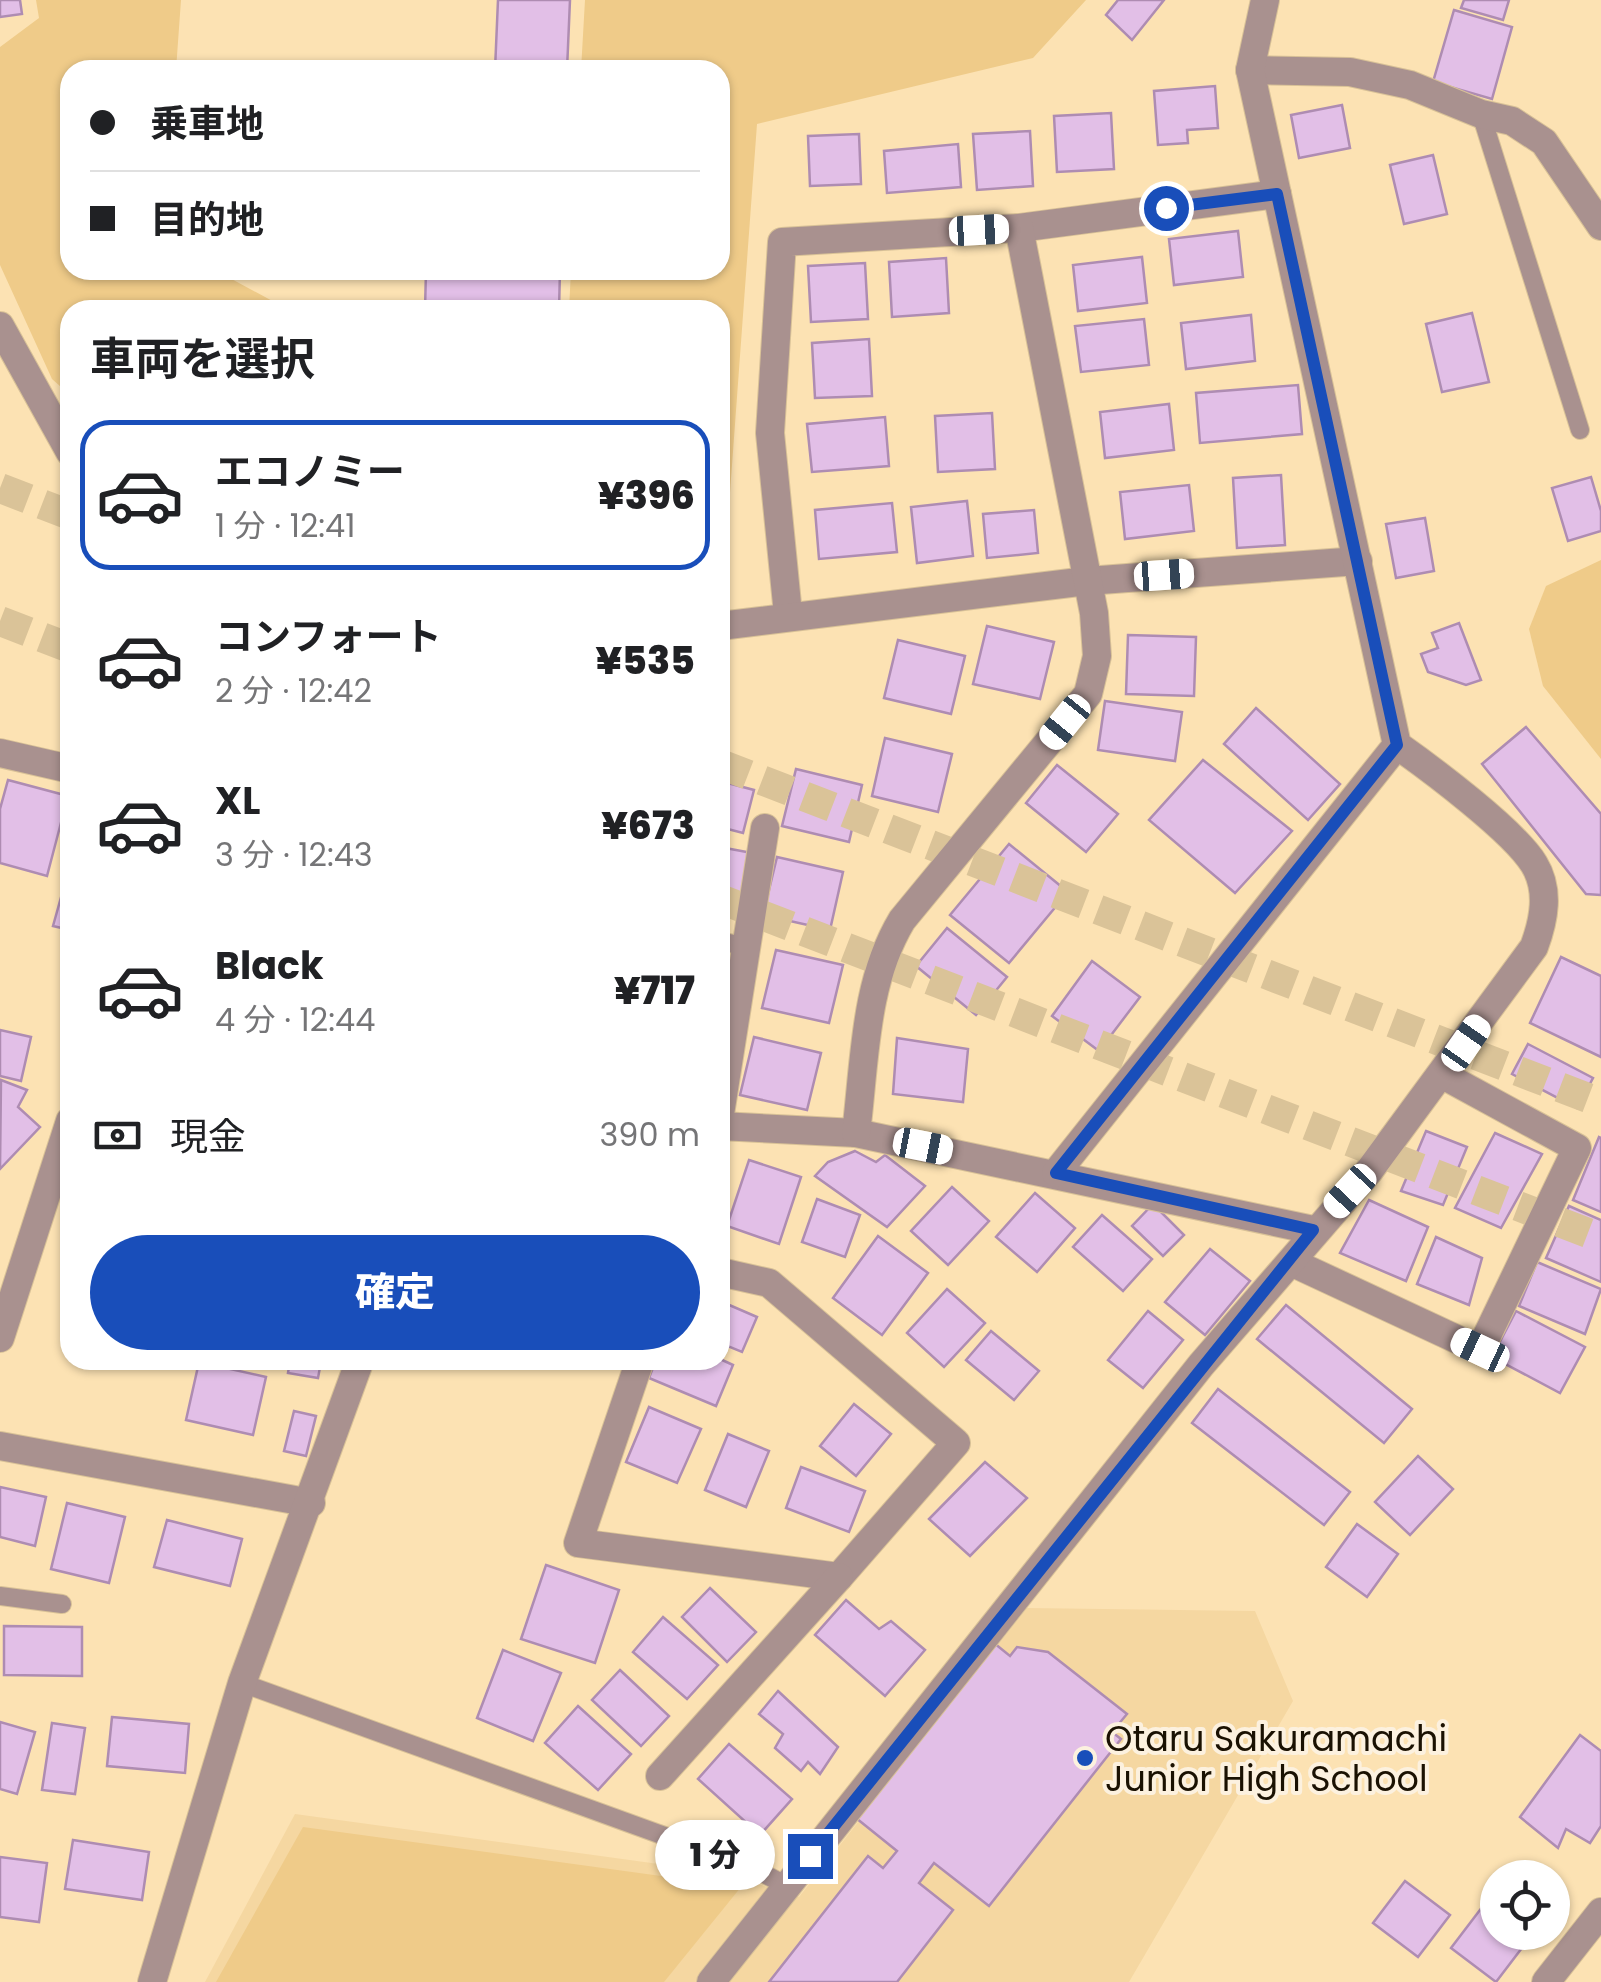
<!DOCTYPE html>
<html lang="ja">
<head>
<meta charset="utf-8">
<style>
  body { margin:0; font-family:Poppins,"Noto Sans JP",sans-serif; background:#f6f6f6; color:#202124; height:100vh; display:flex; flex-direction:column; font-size:38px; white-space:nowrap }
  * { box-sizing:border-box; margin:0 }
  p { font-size:32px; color:#757577 }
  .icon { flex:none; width:55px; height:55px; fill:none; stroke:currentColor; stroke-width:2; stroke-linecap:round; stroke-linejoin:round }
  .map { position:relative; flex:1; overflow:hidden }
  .drawer { position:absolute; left:60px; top:300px; width:670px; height:1070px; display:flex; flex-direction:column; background:#fff; border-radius:30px; box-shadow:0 2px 8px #0004 }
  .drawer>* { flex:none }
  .top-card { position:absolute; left:60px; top:60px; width:670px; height:220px; border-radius:30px; box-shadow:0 2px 8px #0004; display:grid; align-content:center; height:220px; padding:0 30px; background:#fff }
  .buttons { position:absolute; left:1480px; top:1860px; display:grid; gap:20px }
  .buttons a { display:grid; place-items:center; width:90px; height:90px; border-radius:50%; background:#fff; box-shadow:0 2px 8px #0004; font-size:50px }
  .end { position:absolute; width:45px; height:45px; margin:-22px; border:12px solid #194eba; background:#fff; box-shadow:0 0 0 5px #fff }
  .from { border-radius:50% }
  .bubble { position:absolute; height:70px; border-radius:35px; background:#fff; box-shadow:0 2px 8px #0004; font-size:32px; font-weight:800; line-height:70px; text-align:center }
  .car { position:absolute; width:30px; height:60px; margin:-30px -15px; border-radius:12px; box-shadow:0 0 8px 2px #0007; background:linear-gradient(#fff 24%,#345 0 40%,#fff 0 76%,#345 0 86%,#fff 0) }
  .top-card b { display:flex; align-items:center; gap:35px; height:95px; font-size:38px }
  .top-card b+b { border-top:2px solid #e0e0e0 }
  .top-card i { width:25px; height:25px; background:#202124 }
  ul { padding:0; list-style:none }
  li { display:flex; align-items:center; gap:30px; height:150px; margin:0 20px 15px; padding:0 10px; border:5px solid transparent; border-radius:30px }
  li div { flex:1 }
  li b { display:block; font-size:38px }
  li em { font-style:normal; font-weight:800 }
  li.on { border-color:#194eba }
  li>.icon { width:90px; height:90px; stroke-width:1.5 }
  h2 { padding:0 30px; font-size:45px; line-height:120px }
  .pay { display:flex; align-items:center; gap:25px; height:110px; padding:0 30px; font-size:38px }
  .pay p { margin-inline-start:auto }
  .cta { display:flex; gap:20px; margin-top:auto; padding:20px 30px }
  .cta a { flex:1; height:115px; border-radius:60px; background:#194eba; color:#fff; font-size:40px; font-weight:800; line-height:115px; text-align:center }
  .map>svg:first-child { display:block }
  .built { fill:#f5d7a1 }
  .green { fill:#efcb89 }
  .building { fill:#e2bfe7; stroke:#ae8cb2; stroke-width:2.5 }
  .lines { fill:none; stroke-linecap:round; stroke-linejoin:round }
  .motorway-tunnel { stroke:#dac398; stroke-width:30; stroke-dasharray:30 15; stroke-linecap:butt }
  .service-casing { stroke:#d8c197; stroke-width:20 }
  .minor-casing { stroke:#d8c197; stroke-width:30 }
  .service { stroke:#a9918f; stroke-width:18 }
  .minor { stroke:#a9918f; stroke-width:28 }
  .route { stroke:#194eba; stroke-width:12 }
  .poi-dot { fill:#194eba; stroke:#fcf1df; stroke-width:4 }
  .labels { text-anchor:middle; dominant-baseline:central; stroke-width:8; stroke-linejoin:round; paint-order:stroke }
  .poi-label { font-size:35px; fill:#1a1102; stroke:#fcf1df; text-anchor:start }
</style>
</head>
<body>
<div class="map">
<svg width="1601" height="1982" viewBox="0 0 1601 1982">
  <rect width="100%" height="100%" fill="#fce2b3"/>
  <!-- built -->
  <polygon class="built" points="1027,1608 1255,1611 1293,1701 1129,1982 205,1982 295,1814 724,1873 799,1897"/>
  <!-- green -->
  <g class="green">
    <polygon points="36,0 181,0 176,70 70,70 70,270 215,270 289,310 70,310 70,395 52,379 0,265 0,47 39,18"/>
    <polygon points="585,0 1086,0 1033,58 757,124 723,588 720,310 569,310 571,270 720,270 720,70 581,70"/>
    <polygon points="1601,560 1601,759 1543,686 1529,629 1546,586"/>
    <polygon points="303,1827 741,1887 664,1982 216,1982"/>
  </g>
  <!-- building -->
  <g class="building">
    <polygon points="0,0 20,0 22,14 0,17"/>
    <polygon points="498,0 570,0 567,70 495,70"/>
    <polygon points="1118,0 1164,0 1132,40 1106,15"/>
    <polygon points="1464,0 1509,0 1503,20 1461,8"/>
    <polygon points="1454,10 1512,27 1492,99 1433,82"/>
    <polygon points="1215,86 1218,128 1187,130 1188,143 1158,145 1154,91"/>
    <polygon points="1342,105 1350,148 1299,158 1291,115"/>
    <polygon points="1111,113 1114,169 1057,172 1054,116"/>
    <polygon points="1030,131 1033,186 977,190 973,134"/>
    <polygon points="859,134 861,184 810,186 808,136"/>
    <polygon points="958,144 961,187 887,193 884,151"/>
    <polygon points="1433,155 1447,214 1404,224 1390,165"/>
    <polygon points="1238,231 1243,277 1174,285 1169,239"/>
    <polygon points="1142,257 1147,303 1078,311 1073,265"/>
    <polygon points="946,258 949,313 892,317 889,262"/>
    <polygon points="865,263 868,319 811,322 808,266"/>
    <polygon points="426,270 560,270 559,310 425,310"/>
    <polygon points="1472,313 1489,382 1442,392 1426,324"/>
    <polygon points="1251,315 1255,361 1186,369 1181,323"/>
    <polygon points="1144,319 1149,365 1081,372 1075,326"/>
    <polygon points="869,339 872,396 815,398 812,343"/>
    <polygon points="1298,385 1302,434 1200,443 1196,393"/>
    <polygon points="1169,404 1174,450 1105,458 1100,412"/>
    <polygon points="992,413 995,469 938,472 935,416"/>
    <polygon points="885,417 889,466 812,472 807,424"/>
    <polygon points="1281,475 1285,545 1237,548 1233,478"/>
    <polygon points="1591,477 1601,511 1601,531 1568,541 1552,488"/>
    <polygon points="1189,485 1194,531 1125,539 1120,492"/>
    <polygon points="967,501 973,556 917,563 911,507"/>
    <polygon points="892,503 897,552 819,559 815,510"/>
    <polygon points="1034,510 1038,553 987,558 983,514"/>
    <polygon points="1425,518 1434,571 1396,578 1386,524"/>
    <polygon points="1459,623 1481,680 1466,685 1428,672 1421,654 1438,648 1432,633"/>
    <polygon points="987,626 1054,642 1040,699 973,684"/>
    <polygon points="1128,635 1196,637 1194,696 1126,694"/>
    <polygon points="898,640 965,656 951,714 884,698"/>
    <polygon points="1105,701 1182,712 1175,761 1098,750"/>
    <polygon points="1256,708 1340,784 1308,820 1224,744"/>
    <polygon points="1526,727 1601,814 1601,895 1586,894 1482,764"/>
    <polygon points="885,738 952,754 938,812 872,796"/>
    <polygon points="1203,760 1292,831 1235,893 1149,820"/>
    <polygon points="1057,765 1118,814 1086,852 1026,803"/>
    <polygon points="796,769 862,785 849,842 782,826"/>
    <polygon points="8,780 68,796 47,876 0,863 0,809"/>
    <polygon points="720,781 754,790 743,833 720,827"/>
    <polygon points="1009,844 1068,892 1009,963 950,915"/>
    <polygon points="720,847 752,853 735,916 720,913"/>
    <polygon points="777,857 843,872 830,930 763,915"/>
    <polygon points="70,865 70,930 53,926"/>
    <polygon points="947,928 1007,977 976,1015 916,966"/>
    <polygon points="776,950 843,965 829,1023 762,1008"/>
    <polygon points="1561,957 1601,976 1601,1057 1530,1023"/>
    <polygon points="1092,961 1140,997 1099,1051 1052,1016"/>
    <polygon points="0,1030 31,1037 21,1081 0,1076"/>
    <polygon points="754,1037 821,1053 807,1110 740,1095"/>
    <polygon points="897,1038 968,1049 963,1102 893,1094"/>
    <polygon points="1528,1044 1593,1078 1577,1108 1512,1074"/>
    <polygon points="1,1080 27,1090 18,1107 40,1127 0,1169"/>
    <polygon points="1426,1131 1467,1147 1443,1205 1401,1191"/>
    <polygon points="1495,1133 1542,1154 1501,1228 1455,1208"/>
    <polygon points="1599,1137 1601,1138 1601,1212 1573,1200"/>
    <polygon points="855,1151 876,1162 885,1155 925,1186 887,1227 815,1176 828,1162"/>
    <polygon points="749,1160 801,1177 779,1244 727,1226"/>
    <polygon points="952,1187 989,1221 948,1265 911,1231"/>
    <polygon points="1035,1193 1075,1228 1037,1272 996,1237"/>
    <polygon points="817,1199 860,1215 845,1257 802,1242"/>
    <polygon points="1369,1200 1428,1227 1406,1281 1340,1253"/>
    <polygon points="1153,1204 1184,1235 1163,1256 1132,1226"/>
    <polygon points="1569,1206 1601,1220 1601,1282 1546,1258"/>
    <polygon points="1102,1215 1152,1259 1123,1291 1073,1247"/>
    <polygon points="878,1236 928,1273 882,1335 833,1298"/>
    <polygon points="1436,1237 1482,1258 1469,1305 1417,1284"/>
    <polygon points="1210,1249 1250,1281 1205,1335 1165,1302"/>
    <polygon points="1537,1262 1601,1289 1585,1334 1519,1306"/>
    <polygon points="947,1289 985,1323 944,1367 907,1333"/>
    <polygon points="720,1301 757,1317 742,1352 720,1343"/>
    <polygon points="1286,1305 1412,1409 1384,1443 1257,1339"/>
    <polygon points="1148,1311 1183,1340 1143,1388 1108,1360"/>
    <polygon points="1516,1311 1585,1347 1560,1393 1492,1357"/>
    <polygon points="991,1331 1039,1371 1014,1400 966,1360"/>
    <polygon points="720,1359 733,1365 716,1406 649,1378 656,1360"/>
    <polygon points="290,1360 321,1362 318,1378 288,1373"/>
    <polygon points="199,1362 266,1377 253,1435 186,1420"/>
    <polygon points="1218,1389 1350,1492 1324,1525 1192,1423"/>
    <polygon points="854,1404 891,1434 856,1476 820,1446"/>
    <polygon points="649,1407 701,1429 677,1483 626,1462"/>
    <polygon points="294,1411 316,1416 306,1456 284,1451"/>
    <polygon points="728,1434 769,1451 746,1507 705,1490"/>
    <polygon points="1418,1456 1453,1489 1410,1535 1375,1502"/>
    <polygon points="985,1462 1027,1498 970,1556 929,1519"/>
    <polygon points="801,1467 865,1491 849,1532 786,1508"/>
    <polygon points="0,1487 46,1497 35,1546 0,1537"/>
    <polygon points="67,1503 125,1517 109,1583 51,1569"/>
    <polygon points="167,1520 242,1539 230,1586 154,1567"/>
    <polygon points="1357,1524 1398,1554 1367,1597 1326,1567"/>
    <polygon points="546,1565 619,1590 595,1663 521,1639"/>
    <polygon points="710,1588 756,1632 727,1662 682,1617"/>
    <polygon points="846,1600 879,1629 891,1621 925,1650 885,1696 815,1635"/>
    <polygon points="663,1617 718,1665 687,1699 633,1652"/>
    <polygon points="4,1626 82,1627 82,1676 4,1675"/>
    <polygon points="994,1643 1010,1656 1017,1647 1048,1652 1127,1714 1112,1732 1121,1739 989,1906 934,1863 919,1883 953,1910 897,1982 769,1982 868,1856 883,1868 897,1851 856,1818"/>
    <polygon points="503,1650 561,1673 533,1741 477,1718"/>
    <polygon points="620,1670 669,1716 641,1746 592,1700"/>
    <polygon points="778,1691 838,1747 820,1774 808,1762 801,1771 775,1748 783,1734 759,1714"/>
    <polygon points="578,1706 631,1754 598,1790 545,1743"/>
    <polygon points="112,1717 189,1724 185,1773 107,1766"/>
    <polygon points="0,1722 35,1732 17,1794 0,1789"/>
    <polygon points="52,1723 85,1728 75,1794 42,1790"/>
    <polygon points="1580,1735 1601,1751 1601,1826 1590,1843 1566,1829 1558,1848 1520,1817"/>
    <polygon points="729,1744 792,1799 760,1835 698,1779"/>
    <polygon points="73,1840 149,1852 142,1900 65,1889"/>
    <polygon points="0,1857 47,1863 39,1922 0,1917"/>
    <polygon points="1405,1881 1450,1915 1418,1957 1373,1923"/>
    <polygon points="1483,1906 1498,1917 1498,1932 1518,1932 1528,1940 1496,1982 1451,1948"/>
  </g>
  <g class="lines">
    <!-- motorway-tunnel -->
    <g class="motorway-tunnel">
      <polyline points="0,488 70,515"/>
      <polyline points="0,621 70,648"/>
      <polyline points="720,764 1601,1103"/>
      <polyline points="720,899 1601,1238"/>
    </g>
    <!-- service casing -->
    <g class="service-casing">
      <g id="service">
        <polyline points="1481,114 1580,430"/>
        <polyline points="720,941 747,947"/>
        <polyline points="0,1596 62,1604"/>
        <polyline points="242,1683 753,1868 787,1886"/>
      </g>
    </g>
    <!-- minor casing -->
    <g class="minor-casing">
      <g id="minor">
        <polyline points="1250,70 1350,72 1410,85 1481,114 1512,121 1544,142 1601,226"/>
        <polyline points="0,326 70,452"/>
        <polyline points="788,614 770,433 782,242 1019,228 1277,194"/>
        <polyline points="720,626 1087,581 1358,561"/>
        <polyline points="0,753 70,769"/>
        <polyline points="720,1114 765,828"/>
        <polyline points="720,1126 856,1133 1313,1230"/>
        <path d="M 856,1133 C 865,1061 864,983 902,920 L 1088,694 L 1097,656 L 1094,613 L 1019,228"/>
        <polyline points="1056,1173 1397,745"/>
        <polyline points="1291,1262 1480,1350 1577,1148 1443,1075"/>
        <polyline points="0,1338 70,1121"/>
        <polyline points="640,1360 578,1543 839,1577 956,1443 769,1283 720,1272"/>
        <polyline points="0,1446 311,1503"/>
        <polyline points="660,1776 839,1577"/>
        <polyline points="152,1982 242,1683 360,1360"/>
        <path d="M 711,1982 L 1201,1365 L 1369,1171 L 1534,947 C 1544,920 1550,890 1534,864 C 1514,831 1431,769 1397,745 L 1250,70 L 1265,0"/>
        <polyline points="1546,1982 1601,1912"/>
      </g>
    </g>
    <!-- service -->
    <use href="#service" class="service"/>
    <!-- minor -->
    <use href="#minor" class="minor"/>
  </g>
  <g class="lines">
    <!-- route -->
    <polyline class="route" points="810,1856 1313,1230 1056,1173 1397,745 1277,194 1166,208"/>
  </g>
  <!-- markers -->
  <circle class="poi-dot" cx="1085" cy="1758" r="10"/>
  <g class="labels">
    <!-- poi labels -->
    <g class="poi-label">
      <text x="1105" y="1738">Otaru Sakuramachi<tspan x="1105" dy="40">Junior High School</tspan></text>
    </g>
  </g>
</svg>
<div class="buttons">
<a><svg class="icon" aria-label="locate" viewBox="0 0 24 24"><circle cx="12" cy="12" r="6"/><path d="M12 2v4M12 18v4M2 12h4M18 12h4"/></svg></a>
</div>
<i class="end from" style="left:1166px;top:208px"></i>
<i class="end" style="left:810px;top:1856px"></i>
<div class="bubble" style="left:655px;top:1820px;width:120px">1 分</div>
<i class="car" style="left:979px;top:230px;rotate:87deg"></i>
<i class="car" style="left:1164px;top:575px;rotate:86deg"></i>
<i class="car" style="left:1065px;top:722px;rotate:219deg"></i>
<i class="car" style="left:1466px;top:1043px;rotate:35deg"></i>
<i class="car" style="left:923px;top:1146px;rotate:101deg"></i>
<i class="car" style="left:1350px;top:1191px;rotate:223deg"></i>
<i class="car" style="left:1480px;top:1350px;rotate:295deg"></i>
<div class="top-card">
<b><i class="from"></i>乗車地</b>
<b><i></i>目的地</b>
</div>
<section class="drawer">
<h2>車両を選択</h2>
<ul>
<li class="on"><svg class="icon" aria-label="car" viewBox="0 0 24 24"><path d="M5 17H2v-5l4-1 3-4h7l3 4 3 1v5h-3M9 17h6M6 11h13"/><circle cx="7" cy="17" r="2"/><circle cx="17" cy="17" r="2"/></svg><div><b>エコノミー</b><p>1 分 · 12:41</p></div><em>¥396</em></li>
<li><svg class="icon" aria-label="car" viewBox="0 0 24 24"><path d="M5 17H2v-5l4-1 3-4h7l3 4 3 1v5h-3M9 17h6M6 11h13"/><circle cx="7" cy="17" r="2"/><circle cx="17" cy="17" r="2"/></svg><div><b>コンフォート</b><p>2 分 · 12:42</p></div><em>¥535</em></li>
<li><svg class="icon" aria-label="car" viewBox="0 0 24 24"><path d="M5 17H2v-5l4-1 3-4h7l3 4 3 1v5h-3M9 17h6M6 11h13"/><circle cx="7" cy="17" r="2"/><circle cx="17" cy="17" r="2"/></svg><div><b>XL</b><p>3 分 · 12:43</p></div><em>¥673</em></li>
<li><svg class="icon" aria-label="car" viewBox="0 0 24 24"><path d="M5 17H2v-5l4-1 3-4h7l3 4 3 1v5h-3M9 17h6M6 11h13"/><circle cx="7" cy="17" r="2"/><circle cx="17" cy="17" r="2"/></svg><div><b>Black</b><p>4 分 · 12:44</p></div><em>¥717</em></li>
</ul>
<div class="pay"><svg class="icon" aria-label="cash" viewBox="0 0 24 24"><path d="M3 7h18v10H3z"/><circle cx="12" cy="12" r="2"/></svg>現金<p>390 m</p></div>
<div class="cta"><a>確定</a></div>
</section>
</div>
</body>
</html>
